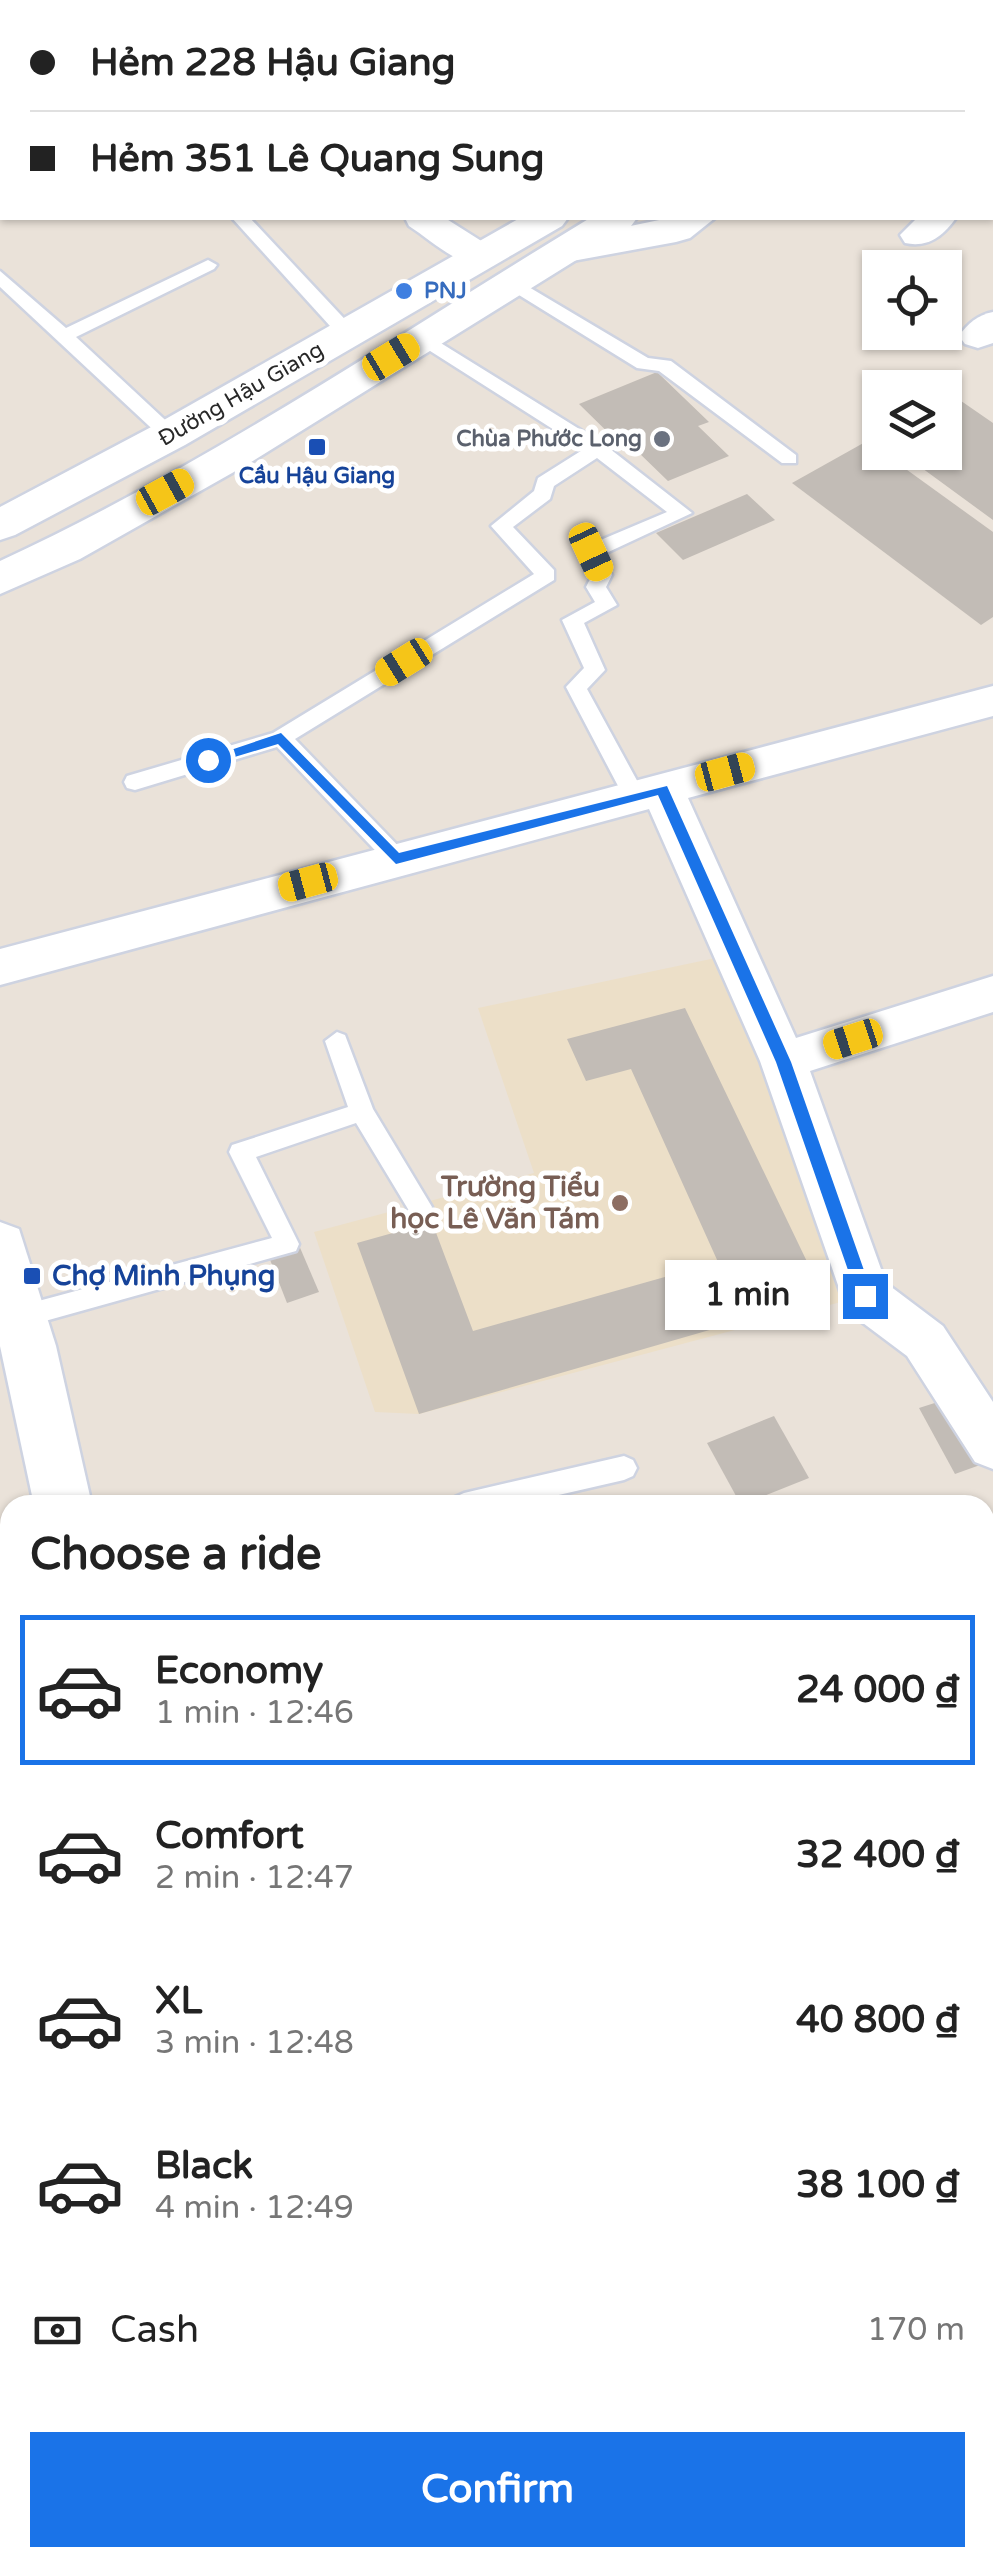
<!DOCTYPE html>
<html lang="en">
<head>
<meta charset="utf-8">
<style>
  body { margin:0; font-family:"Varela Round",sans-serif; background:#f2f2f2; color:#222; height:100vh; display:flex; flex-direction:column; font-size:38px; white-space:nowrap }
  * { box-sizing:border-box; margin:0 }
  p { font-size:32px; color:#767676 }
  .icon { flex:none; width:55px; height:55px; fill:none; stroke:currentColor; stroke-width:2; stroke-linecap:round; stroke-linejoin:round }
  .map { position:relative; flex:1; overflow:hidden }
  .sheet { position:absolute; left:0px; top:1495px; width:995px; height:1072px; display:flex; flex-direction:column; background:#fff; border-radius:30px 30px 0 0; box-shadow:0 2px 8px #0004 }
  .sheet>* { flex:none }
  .guide { position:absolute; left:0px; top:0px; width:995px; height:220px; box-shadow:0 2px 8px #0004; display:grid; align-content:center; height:220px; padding:0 30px; background:#fff }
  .tools { position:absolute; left:862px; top:250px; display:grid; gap:20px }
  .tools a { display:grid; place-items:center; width:100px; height:100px; border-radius:0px; background:#fff; box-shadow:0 2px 8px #0004; font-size:50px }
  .end { position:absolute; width:45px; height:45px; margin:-22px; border:12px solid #1a73e8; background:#fff; box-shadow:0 0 0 5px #fff }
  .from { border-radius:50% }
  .bubble { position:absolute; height:70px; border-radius:0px; background:#fff; box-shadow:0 2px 8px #0004; font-size:32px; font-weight:700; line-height:70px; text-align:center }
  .car { position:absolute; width:30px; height:60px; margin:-30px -15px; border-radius:12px; box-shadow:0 0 8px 2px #0007; background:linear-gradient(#f5c518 24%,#345 0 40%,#f5c518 0 76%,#345 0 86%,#f5c518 0) }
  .guide b { display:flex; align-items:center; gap:35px; height:95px; font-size:38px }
  .guide b+b { border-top:2px solid #e0e0e0 }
  .guide i { width:25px; height:25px; background:#222 }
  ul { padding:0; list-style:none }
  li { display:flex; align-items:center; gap:30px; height:150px; margin:0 20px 15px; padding:0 10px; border:5px solid transparent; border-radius:0px }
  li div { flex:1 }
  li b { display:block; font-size:38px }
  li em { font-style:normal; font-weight:700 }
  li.selected { border-color:#1a73e8 }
  li>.icon { width:90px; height:90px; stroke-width:1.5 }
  h2 { padding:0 30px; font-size:45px; line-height:120px }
  .pay { display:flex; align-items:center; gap:25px; height:110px; padding:0 30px; font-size:38px }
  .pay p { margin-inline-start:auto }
  .cta { display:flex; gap:20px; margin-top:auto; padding:20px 30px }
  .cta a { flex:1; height:115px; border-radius:0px; background:#1a73e8; color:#fff; font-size:40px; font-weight:700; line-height:115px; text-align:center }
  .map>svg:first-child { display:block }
  .education { fill:#ecdfc8 }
  .building { fill:#c2bcb6 }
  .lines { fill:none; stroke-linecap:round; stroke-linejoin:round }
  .service-casing { stroke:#ced3e1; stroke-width:5 }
  .minor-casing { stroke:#ced3e1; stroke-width:5 }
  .tertiary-casing { stroke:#ced3e1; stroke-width:5 }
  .secondary-casing { stroke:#ced3e1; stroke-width:5 }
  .service { fill:#fff; fill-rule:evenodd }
  .minor { fill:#fff; fill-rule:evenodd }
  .tertiary { fill:#fff; fill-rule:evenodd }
  .secondary { fill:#fff; fill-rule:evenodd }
  .route { fill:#1a73e8 }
  .shop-dot { fill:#3f7fe0; stroke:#fff; stroke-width:4 }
  .worship-dot { fill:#6b7280; stroke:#fff; stroke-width:4 }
  .transit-dot { fill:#1a4fb4; stroke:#fff; stroke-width:4 }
  .education-dot { fill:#8d6e63; stroke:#fff; stroke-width:4 }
  .labels { text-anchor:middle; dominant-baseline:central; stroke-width:10; stroke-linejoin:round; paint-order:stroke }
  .far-shop-label { font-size:22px; font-weight:bold; fill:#366cbe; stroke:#fff; text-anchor:start }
  .far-street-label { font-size:22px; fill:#282828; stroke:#fff }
  .far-worship-label { font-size:22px; font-weight:bold; fill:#5b616d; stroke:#fff; text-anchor:end }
  .far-transit-label { font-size:22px; font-weight:bold; fill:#164399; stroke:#fff }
  .education-label { font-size:28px; font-weight:bold; fill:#785e54; stroke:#fff; text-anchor:end }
  .transit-label { font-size:28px; font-weight:bold; fill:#164399; stroke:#fff; text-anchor:start }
</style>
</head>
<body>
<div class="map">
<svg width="993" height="2567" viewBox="0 0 993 2567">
  <rect width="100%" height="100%" fill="#eae2d9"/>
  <!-- education -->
  <polygon class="education" points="725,956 852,1299 419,1414 375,1412 314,1232 534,1173 478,1008"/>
  <!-- building -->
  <g class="building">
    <polygon points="657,372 709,422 698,426 729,456 668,481 637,451 630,454 579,404"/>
    <polygon points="951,394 993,423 993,520 900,452 945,452 945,398"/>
    <polygon points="867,441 993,532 993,617 981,625 792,483"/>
    <polygon points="747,494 775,520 683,560 656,533"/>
    <polygon points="685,1008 824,1297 419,1414 357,1243 432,1222 473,1331 718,1262 631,1069 586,1081 567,1039"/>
    <polygon points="298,1243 319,1292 287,1303 267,1252"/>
    <polygon points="944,1400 980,1465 955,1474 919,1408"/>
    <polygon points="774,1416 809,1478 741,1505 707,1443"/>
    <polygon points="985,2257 993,2270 993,2346 985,2351"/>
  </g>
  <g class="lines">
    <!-- service casing -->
    <g class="service-casing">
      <g id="service">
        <polygon points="114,0 130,0 131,2 115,2"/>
        <polygon points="641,0 661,0 662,2 643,2"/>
        <rect x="0" y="44" width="2" height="10"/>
        <polygon points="232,218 250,218 354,329 354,337 340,337"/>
        <polygon points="208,260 217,265 214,269 76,337 177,431 180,435 170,441 163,439 0,287 0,271 66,328"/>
        <polygon points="512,277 648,358 671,361 796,455 796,463 782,463 659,371 637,368 506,287 503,283"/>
        <polygon points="423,332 605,445 692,513 602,555 612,575 606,587 617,605 584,623 605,670 587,689 646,797 643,803 627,803 566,687 584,668 562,620 595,602 586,587 592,575 581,552 584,547 667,512 597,458 554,486 550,499 513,527 554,570 554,580 295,739 405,853 408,859 405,865 389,865 277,747 135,790 127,788 124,782 127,776 273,733 534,574 491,526 534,491 538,478 584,449 416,342 416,334"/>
        <polygon points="337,1032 345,1035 373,1109 432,1207 429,1214 411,1214 356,1123 256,1157 299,1244 296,1251 20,1328 11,1325 7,1317 11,1309 20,1306 272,1238 229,1152 232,1145 348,1107 325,1041"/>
        <polygon points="624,1456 633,1460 637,1468 633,1476 624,1480 515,1505 451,1505 455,1497 464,1493"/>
        <polygon points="985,2131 993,2134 993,2176 985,2173"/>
        <polygon points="242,2558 291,2558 287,2567 238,2567"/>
      </g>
    </g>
    <!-- minor casing -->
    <g class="minor-casing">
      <g id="minor">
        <polygon points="993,159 993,180 992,180 992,159"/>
        <path d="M 405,218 L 445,218 L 494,249 L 499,257 L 494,265 C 463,272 434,242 409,226 Z"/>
        <path d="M 917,218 L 956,218 C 943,236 928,248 905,243 L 900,235 Z"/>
        <path d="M 993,312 L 993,343 L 978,348 L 965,344 L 959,336 C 968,323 978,315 993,312 Z"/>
        <polygon points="993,686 993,716 688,798 796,1038 993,976 993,1012 810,1071 886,1283 943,1326 993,1402 993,1469 975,1462 907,1356 847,1311 760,1061 649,809 0,985 0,949"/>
      </g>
    </g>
    <!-- tertiary casing -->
    <g class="tertiary-casing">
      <g id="tertiary">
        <polygon points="915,0 956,0 957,2 917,2"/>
        <polygon points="993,19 993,42 992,42 992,19"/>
        <polygon points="669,218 715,218 690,238 676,242 567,262 553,258 547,250 553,242"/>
        <polygon points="993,1604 993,1661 985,1664 985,1607"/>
        <polygon points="993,1889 993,1955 985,1958 985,1893"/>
        <polygon points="10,1918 10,2000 0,2004 0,1922"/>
      </g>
    </g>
    <!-- secondary casing -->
    <g class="secondary-casing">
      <g id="secondary">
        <polygon points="520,218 568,218 562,226 185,445 15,535 0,540 0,507 155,425"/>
        <path d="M 590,218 L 637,218 L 631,226 L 248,464 L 80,559 L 0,594 L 0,561 C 206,466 397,335 590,218 Z"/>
        <polygon points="0,1222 19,1229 56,1346 92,1505 34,1505 0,1346"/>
        <polygon points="320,2558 394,2558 397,2567 323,2567"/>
      </g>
    </g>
    <!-- service -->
    <use href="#service" class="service"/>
    <!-- minor -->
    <use href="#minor" class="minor"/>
    <!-- tertiary -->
    <use href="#tertiary" class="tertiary"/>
    <!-- secondary -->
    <use href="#secondary" class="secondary"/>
  </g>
  <!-- route -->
  <polygon class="route" points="281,733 399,853 667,786 791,1062 873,1296 871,1301 859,1301 857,1296 776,1062 658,795 396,864 278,744 208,765 201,760"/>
  <!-- markers -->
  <circle class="shop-dot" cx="404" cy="291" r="10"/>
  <circle class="worship-dot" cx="662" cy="439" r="10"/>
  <g class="transit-dot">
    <rect x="307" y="437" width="20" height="20" rx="5"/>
    <rect x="22" y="1266" width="20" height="20" rx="5"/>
  </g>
  <circle class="education-dot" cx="620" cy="1203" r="10"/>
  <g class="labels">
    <!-- far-shop labels -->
    <g class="far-shop-label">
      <text x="424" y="291">PNJ</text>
    </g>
    <!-- far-street labels -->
    <g class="far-street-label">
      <text transform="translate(241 394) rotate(-30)">Đường Hậu Giang</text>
    </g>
    <!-- far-worship labels -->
    <g class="far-worship-label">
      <text x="642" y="439">Chùa Phước Long</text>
    </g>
    <!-- far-transit labels -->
    <g class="far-transit-label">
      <text x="317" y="476">Cầu Hậu Giang</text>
    </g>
    <!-- education labels -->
    <g class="education-label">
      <text x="600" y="1187">Trường Tiểu<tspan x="600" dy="32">học Lê Văn Tám</tspan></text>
    </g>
    <!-- transit labels -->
    <g class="transit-label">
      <text x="52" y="1276">Chợ Minh Phụng</text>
    </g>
  </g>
</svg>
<div class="tools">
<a><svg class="icon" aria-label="locate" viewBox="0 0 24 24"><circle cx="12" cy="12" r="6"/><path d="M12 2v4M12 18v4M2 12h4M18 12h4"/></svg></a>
<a><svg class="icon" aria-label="layers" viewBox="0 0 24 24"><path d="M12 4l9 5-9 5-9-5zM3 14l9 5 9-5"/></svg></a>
</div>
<i class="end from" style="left:208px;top:760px"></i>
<i class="end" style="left:865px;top:1296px"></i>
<div class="bubble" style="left:665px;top:1260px;width:165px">1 min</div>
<i class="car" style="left:391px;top:357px;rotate:59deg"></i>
<i class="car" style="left:165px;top:492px;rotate:61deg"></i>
<i class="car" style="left:591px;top:552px;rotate:155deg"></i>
<i class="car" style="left:404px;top:662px;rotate:238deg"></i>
<i class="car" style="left:725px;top:772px;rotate:75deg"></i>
<i class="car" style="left:308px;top:882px;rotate:255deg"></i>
<i class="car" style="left:853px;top:1039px;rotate:252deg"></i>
<div class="guide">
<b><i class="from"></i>Hẻm 228 Hậu Giang</b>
<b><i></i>Hẻm 351 Lê Quang Sung</b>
</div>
<section class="sheet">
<h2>Choose a ride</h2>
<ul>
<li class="selected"><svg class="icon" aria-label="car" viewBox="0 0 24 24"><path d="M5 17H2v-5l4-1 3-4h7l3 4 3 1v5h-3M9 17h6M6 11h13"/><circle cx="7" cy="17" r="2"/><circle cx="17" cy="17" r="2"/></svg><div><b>Economy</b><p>1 min · 12:46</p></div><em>24 000 ₫</em></li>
<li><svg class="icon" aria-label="car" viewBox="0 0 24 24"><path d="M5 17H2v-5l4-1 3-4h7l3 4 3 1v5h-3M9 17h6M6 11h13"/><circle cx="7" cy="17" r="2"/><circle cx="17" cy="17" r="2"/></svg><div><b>Comfort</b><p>2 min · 12:47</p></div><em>32 400 ₫</em></li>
<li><svg class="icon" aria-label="car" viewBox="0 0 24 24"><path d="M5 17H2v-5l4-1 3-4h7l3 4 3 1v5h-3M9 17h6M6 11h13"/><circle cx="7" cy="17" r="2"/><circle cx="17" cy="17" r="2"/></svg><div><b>XL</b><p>3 min · 12:48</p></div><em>40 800 ₫</em></li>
<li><svg class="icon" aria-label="car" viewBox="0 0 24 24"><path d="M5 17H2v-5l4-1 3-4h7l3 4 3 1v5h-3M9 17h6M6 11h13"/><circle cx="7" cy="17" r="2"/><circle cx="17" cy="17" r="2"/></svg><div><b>Black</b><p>4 min · 12:49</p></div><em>38 100 ₫</em></li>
</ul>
<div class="pay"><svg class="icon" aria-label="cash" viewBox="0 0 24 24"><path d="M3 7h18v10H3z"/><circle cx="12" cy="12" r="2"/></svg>Cash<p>170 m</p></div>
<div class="cta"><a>Confirm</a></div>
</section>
</div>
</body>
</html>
